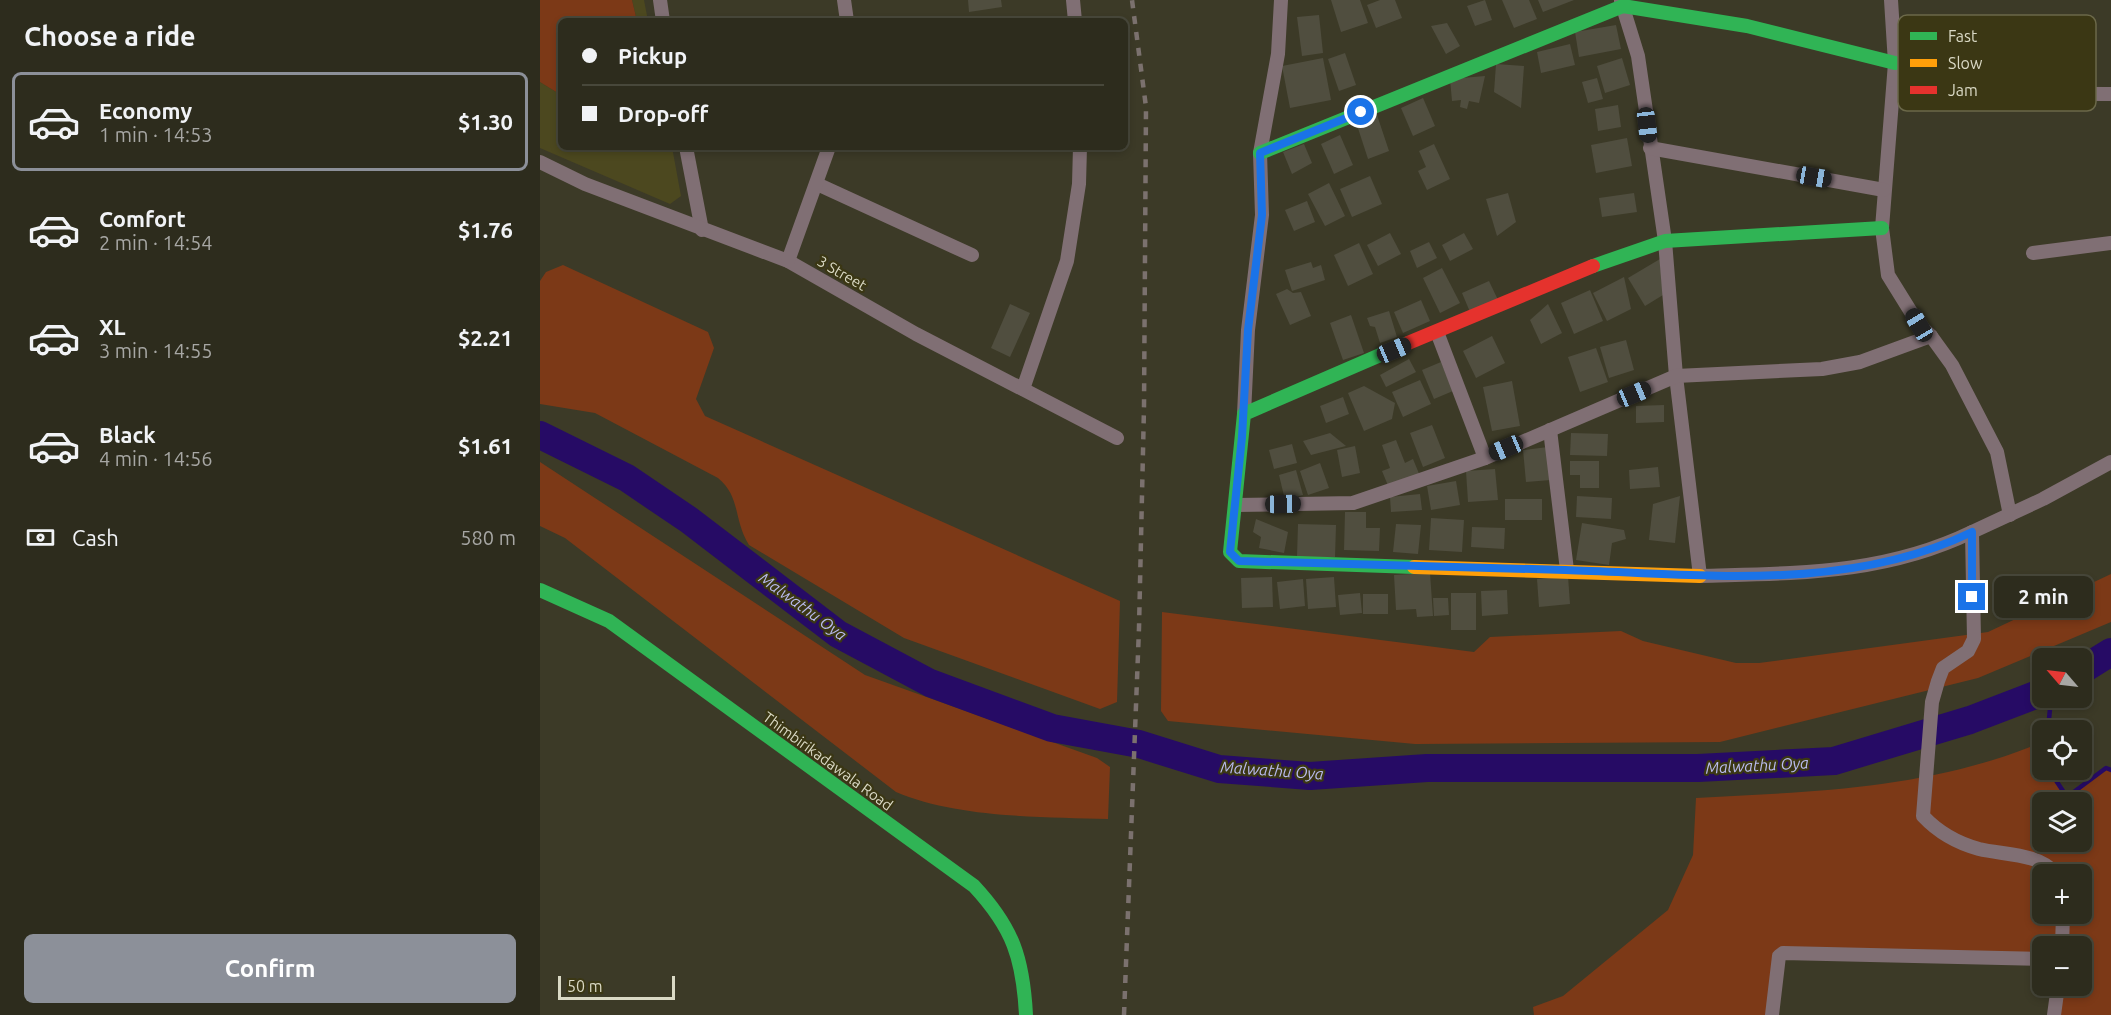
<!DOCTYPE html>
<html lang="en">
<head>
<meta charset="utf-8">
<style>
  body { margin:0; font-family:Ubuntu,sans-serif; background:#353426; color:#f1f3f6; height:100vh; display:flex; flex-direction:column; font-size:22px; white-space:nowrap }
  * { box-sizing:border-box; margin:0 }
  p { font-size:20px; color:#a7a7a4 }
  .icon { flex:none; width:33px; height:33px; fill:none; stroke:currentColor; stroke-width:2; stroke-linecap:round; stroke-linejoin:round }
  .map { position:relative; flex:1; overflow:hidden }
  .details { display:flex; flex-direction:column; background:#2d2c1d; width:540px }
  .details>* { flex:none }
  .top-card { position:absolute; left:18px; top:18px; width:570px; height:132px; border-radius:9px; box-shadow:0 3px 9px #0003,0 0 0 2px #48483b; display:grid; align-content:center; height:132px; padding:0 24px; background:#2d2c1d }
  .needle { width:39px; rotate:298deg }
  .controls { position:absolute; left:1492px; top:648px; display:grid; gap:12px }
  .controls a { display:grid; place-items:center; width:60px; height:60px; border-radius:9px; background:#2d2c1d; box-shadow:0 3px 9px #0003,0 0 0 2px #48483b; font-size:30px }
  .scale { position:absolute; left:18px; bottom:15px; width:117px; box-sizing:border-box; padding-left:6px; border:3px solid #dad9c5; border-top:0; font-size:16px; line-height:21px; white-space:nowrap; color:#dad9c5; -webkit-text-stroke:4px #3b3714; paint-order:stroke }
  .end { position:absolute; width:27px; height:27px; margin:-14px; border:8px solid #1a73e8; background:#fff; box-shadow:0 0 0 3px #fff }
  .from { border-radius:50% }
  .bubble { position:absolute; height:42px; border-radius:9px; background:#2d2c1d; box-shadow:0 3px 9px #0003,0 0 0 2px #48483b; font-size:20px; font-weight:700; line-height:42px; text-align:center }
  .car { position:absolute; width:18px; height:36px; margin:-18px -9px; border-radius:8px; box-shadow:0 0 4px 2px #0007; background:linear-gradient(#222 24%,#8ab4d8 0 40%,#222 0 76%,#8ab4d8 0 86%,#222 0) }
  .top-card b { display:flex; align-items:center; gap:21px; height:57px; font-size:22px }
  .top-card b+b { border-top:2px solid #48483b }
  .top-card i { width:15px; height:15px; background:#f1f3f6 }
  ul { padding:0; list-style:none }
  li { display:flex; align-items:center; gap:18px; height:99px; margin:0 12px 9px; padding:0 12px; border:3px solid transparent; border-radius:9px }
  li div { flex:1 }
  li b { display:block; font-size:22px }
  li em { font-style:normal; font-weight:700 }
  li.current { border-color:#8c9099 }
  li>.icon { width:54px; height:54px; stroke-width:1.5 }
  h2 { padding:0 24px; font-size:27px; line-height:72px }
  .pay { display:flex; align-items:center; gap:15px; height:66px; padding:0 24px; font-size:22px }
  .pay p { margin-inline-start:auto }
  .action { display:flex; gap:12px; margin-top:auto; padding:12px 24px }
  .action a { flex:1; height:69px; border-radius:9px; background:#8c9099; color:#fff; font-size:24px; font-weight:700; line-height:69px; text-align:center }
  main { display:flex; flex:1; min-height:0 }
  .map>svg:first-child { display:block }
  .built { fill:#4c481f }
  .green { fill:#7c3917; fill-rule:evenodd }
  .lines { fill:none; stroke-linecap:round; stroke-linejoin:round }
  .stream { stroke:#260b65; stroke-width:4.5 }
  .river { stroke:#260b65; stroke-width:28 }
  .building { fill:#504e3f }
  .street { stroke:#806f74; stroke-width:14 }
  .fast { stroke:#30b455; stroke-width:14 }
  .slow { stroke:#ff9f0a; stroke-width:14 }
  .jam { stroke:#e5322d; stroke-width:14 }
  .rail { stroke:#7b716e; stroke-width:4.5; stroke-dasharray:8 8; stroke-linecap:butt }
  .route { stroke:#1a73e8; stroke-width:8 }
  .labels { text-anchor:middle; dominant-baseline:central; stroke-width:4.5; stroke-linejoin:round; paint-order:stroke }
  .street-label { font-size:15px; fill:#dad9c5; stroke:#3b3714 }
  .water-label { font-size:16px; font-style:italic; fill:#b9bbef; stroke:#3b3714 }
  .key { fill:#3b3714; stroke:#6b6849; stroke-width:1.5 }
  .key-label { font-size:16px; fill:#dad9c5 }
</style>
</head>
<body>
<main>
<section class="details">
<h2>Choose a ride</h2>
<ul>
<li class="current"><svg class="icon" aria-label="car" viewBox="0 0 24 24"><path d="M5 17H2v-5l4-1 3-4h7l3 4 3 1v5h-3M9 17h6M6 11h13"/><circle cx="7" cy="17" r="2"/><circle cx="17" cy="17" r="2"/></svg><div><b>Economy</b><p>1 min · 14:53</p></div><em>$1.30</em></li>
<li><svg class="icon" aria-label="car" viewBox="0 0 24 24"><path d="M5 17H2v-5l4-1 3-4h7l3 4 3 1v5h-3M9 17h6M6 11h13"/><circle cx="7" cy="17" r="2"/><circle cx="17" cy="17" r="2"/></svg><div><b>Comfort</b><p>2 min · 14:54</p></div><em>$1.76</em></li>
<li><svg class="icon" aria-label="car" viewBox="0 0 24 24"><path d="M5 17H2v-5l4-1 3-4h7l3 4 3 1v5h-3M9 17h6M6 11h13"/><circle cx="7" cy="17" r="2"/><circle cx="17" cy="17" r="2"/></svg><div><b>XL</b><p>3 min · 14:55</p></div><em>$2.21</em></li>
<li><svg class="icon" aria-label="car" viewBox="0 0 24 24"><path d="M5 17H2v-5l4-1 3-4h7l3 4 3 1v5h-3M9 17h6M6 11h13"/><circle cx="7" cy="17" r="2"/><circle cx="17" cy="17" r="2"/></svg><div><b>Black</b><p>4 min · 14:56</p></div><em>$1.61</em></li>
</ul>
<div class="pay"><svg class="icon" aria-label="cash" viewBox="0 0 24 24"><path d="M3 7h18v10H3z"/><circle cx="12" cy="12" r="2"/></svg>Cash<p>580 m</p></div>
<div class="action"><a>Confirm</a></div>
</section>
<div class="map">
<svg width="1571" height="1015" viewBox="0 0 1571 1015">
  <rect width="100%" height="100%" fill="#3c3a27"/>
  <!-- built -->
  <g class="built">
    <polygon points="92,0 104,0 108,21 97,21"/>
    <polygon points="0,82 21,95 21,147 132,147 141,196 130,204 0,148"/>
  </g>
  <!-- green -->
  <g class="green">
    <polygon points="0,0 92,0 97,21 21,21 21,95 0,82"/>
    <path d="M 23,265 L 168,332 L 174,348 L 156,399 L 165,416 L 580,601 L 577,702 L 560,709 L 364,638 L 209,545 C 193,519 201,497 178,478 L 55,413 L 0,404 L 0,281 L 6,272 Z"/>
    <path d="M 0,462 L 325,675 L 557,758 L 570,767 L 568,819 C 502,817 417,818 356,792 L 25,538 L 0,526 Z"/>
    <polygon points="1571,574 1571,622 1438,678 1180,742 875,744 628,721 621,711 622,612 934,652 950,637 1081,631 1103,641 1196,663 1219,663 1448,632"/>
    <path d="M 1490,747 L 1503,761 L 1503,770 L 1509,770 L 1527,797 L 1566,768 L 1571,770 L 1571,1015 L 1514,1015 L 1518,986 L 1542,986 L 1542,946 L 1503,946 L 1503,959 L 1243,953 L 1232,1015 L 994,1015 L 993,1007 L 1023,996 L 1128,910 L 1153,855 L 1156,798 C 1270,792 1383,789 1490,747 ZM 1503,802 L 1542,802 L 1542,842 L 1503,842 ZM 1503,874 L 1542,874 L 1542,914 L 1503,914 Z"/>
  </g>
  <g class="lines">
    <!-- stream -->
    <g class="stream">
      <polyline points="1508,730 1511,698"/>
      <polyline points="1509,770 1527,797 1566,768 1571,770"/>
    </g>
    <!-- river -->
    <g class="river">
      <polyline points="0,435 87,478 149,520 298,634 390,683 512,728 599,744 679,769 770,776 887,768 1158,768 1294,761 1430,720 1503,692"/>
      <polyline points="1542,670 1571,652"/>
    </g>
  </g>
  <!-- building -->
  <g class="building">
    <polygon points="428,0 461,0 462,7 429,12"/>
    <polygon points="791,0 820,0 828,23 801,32"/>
    <polygon points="840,0 855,0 862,18 836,28 827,5"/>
    <polygon points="945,0 952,20 935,26 927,6"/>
    <polygon points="962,0 989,0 997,19 974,28"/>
    <polygon points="998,0 1034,0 1003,12"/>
    <polygon points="779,15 783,53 762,56 757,17"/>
    <polygon points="907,23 920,46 906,54 891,26"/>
    <polygon points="1076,25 1081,49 1039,57 1035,32"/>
    <polygon points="1030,44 1035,65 1001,73 997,52"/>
    <polygon points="805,53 816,85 799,91 788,59"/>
    <polygon points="783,58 791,100 750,108 742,66"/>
    <polygon points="1082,58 1090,85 1065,93 1057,66"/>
    <polygon points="956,64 984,66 981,108 954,92"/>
    <polygon points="945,76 939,103 929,101 927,109 920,107 921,100 912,101 910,79"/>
    <polygon points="1057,78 1063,99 1048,103 1042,82"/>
    <polygon points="883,98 895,126 873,136 861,108"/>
    <polygon points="1078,105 1081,127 1058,131 1055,109"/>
    <polygon points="837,115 849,151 828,159 816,122"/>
    <polygon points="800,135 813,165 794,174 781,144"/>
    <polygon points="1087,138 1092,166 1056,173 1051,145"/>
    <polygon points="764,144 772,163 752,174 743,152"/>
    <polygon points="894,144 910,179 887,190 878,171 886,167 879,151"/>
    <polygon points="830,176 842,204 812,217 800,189"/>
    <polygon points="789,183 805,216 785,226 768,194"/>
    <polygon points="968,193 976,222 957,236 946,199"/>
    <polygon points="1094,193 1097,212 1062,217 1059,198"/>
    <polygon points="767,201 775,222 754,231 745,210"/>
    <polygon points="850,233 861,254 838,266 827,245"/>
    <polygon points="924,233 933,249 910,261 902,245"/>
    <polygon points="889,242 897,258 877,268 870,251"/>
    <polygon points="819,243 833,274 808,286 794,255"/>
    <polygon points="1120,259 1123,295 1105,306 1088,278"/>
    <polygon points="771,262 773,268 781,265 785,280 752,291 745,270"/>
    <polygon points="902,268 920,303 900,313 883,278"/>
    <polygon points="1084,277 1091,309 1067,321 1053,293"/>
    <polygon points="949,281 958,300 930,312 922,293"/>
    <polygon points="747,289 753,293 761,292 771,316 750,325 736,294"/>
    <polygon points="1050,290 1063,321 1034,334 1021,303"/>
    <polygon points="881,300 890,321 863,333 854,312"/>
    <polygon points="470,304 490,313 470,357 451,348"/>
    <polygon points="1008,304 1022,333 1001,344 990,320"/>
    <polygon points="849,311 857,337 840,343 835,327 830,326 827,318"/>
    <polygon points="811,315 824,353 803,360 790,323"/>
    <polygon points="952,336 965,363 936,378 923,351"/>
    <polygon points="1086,340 1094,370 1069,378 1060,347"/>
    <polygon points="1056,348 1068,382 1040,392 1028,357"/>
    <polygon points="869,359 876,372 846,387 840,375"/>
    <polygon points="901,362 913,391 894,399 882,370"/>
    <polygon points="880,380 891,404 863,417 852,392"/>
    <polygon points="972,381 980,426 952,431 943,387"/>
    <polygon points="824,386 855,403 852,419 824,431 808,393"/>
    <polygon points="803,397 809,414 786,423 780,406"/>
    <polygon points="1124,405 1124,422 1096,423 1096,406"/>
    <polygon points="892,425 905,458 883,467 870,433"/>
    <polygon points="790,433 806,446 771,455 763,441"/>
    <polygon points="1031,433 1068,434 1067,456 1030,455"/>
    <polygon points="856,440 865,463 873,459 880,476 849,488 842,471 850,468 842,445"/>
    <polygon points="752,444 757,463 734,469 729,450"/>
    <polygon points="815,446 820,473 802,477 797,450"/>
    <polygon points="1008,447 1011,480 986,482 983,450"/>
    <polygon points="1030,461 1059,461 1059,488 1040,488 1040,475 1030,475"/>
    <polygon points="780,463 789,488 768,495 760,471"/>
    <polygon points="1118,467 1120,487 1090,489 1089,470"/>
    <polygon points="955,469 958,500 928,502 926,471"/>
    <polygon points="756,470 763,495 745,500 739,475"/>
    <polygon points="916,481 920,505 891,510 887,486"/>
    <polygon points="880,494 882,510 851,512 850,497"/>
    <polygon points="1037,496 1072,498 1071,519 1036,517"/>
    <polygon points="1140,496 1135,543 1109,540 1113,504"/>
    <rect x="965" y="499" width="37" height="21"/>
    <polygon points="805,512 826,512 826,528 840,528 839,551 804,550"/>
    <polygon points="891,518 924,520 922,552 889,550"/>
    <polygon points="716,519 748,532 744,553 719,548 721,537 713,532"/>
    <polygon points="1042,523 1084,530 1086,539 1072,543 1069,565 1036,560"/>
    <polygon points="758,524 796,525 795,557 757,557"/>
    <polygon points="856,524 881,525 878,554 853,552"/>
    <polygon points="932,527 965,528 964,549 931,547"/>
    <polygon points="890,573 893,616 877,617 876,609 856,610 854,575"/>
    <polygon points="1028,576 1030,604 999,607 997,579"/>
    <polygon points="732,577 733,607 702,608 701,578"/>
    <polygon points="794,577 796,607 768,609 766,579"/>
    <polygon points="763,579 765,606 740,609 737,582"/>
    <polygon points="967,590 968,614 942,616 941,591"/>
    <polygon points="820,593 822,613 800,615 798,595"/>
    <rect x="911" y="593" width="25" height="37"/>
    <rect x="823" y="594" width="25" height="20"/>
    <polygon points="893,598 908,598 909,615 894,616"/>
  </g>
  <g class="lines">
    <!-- street -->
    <g class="street">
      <polyline points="120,0 123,21"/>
      <polyline points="304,0 307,21"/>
      <polyline points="533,0 535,21"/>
      <polyline points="1351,0 1355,63 1342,228 1348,275 1379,325 1391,336 1412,365 1457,452 1470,515"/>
      <path d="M 1081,1 L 1098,56 L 1125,241 L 1136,376 L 1160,576 C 1256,573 1343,575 1432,532"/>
      <polyline points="1353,93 1571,94"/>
      <polyline points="146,147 162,230"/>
      <polyline points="1110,148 1344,190"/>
      <polyline points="0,162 45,184 248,261 376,334 577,438"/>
      <polyline points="277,184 432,255"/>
      <polyline points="1493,253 1571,243"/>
      <polyline points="248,261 289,147"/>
      <polyline points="897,332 945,458"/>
      <polyline points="483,389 527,261 539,184 540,147"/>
      <polyline points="704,414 708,330 722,215 720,153 738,54 741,0"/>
      <polyline points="1010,430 1027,570"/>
      <polyline points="696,505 813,503 945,458 1136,376 1282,369 1320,362 1391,336"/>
      <path d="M 1516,874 C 1499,853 1464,855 1439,849 C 1417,843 1398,832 1383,816 L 1392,702 L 1398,681 L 1403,668 L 1428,651 L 1434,639 L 1432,532 L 1503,499 L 1571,462"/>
      <polyline points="1522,946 1523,914"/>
      <polyline points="1232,1015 1239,956 1243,953 1503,959"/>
      <polyline points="1514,1015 1518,986"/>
    </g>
    <!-- fast -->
    <g class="fast">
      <polyline points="720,153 1083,6 1207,26 1355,63"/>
      <polyline points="1053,266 1125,241 1342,228"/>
      <polyline points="868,343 704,414 690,552 699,561 874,567"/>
      <path d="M 0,590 L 69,621 L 434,886 C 473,928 483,958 486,1015"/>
    </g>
    <!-- slow -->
    <polyline class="slow" points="874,567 1160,576"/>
    <!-- jam -->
    <polyline class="jam" points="868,343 1053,266"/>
    <!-- rail -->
    <polyline class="rail" points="584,1015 599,628 604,407 606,107 592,0"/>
  </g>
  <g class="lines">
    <!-- route -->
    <path class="route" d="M 821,112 L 720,153 L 722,215 L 708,330 L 702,437 L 690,552 L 699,561 C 808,564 916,567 1025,570 C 1160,574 1306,593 1432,532 L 1432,597"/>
  </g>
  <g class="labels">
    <!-- street labels -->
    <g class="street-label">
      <text transform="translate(302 273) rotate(30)">3 Street</text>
      <text transform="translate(288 761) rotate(36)">Thimbirikadawala Road</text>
    </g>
    <!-- water labels -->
    <g class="water-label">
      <text transform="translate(263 606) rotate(36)">Malwathu Oya</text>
      <text transform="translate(1217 765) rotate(-3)">Malwathu Oya</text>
      <text transform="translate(732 770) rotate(4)">Malwathu Oya</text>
    </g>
  </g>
  <!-- legend -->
  <rect x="1358" y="15" width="198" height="96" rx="9" class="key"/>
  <rect x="1370" y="32" width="27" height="8" fill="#30b455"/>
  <rect x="1370" y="59" width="27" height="8" fill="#ff9f0a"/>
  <rect x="1370" y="86" width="27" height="8" fill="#e5322d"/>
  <g class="key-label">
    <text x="1408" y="42">Fast</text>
    <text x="1408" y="69">Slow</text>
    <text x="1408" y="96">Jam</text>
  </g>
</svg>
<div class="controls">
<a><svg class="needle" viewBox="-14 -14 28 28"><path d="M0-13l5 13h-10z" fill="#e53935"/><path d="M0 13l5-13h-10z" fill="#a7a7a4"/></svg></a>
<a><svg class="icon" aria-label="locate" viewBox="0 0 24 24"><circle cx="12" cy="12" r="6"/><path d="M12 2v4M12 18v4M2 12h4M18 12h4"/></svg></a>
<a><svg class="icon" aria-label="layers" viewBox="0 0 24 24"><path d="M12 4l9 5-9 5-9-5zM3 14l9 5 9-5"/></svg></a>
<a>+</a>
<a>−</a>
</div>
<div class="scale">50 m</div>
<i class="end from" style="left:821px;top:112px"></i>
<i class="end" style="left:1432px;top:597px"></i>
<div class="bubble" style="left:1454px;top:576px;width:99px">2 min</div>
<i class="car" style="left:1107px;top:125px;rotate:173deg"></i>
<i class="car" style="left:1274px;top:177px;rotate:100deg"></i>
<i class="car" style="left:1379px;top:325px;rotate:329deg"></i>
<i class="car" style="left:854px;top:350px;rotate:67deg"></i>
<i class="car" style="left:1094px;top:394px;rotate:67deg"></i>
<i class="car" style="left:966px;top:448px;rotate:247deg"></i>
<i class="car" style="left:743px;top:504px;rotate:89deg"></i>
<div class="top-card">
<b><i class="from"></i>Pickup</b>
<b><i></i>Drop-off</b>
</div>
</div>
</main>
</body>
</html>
